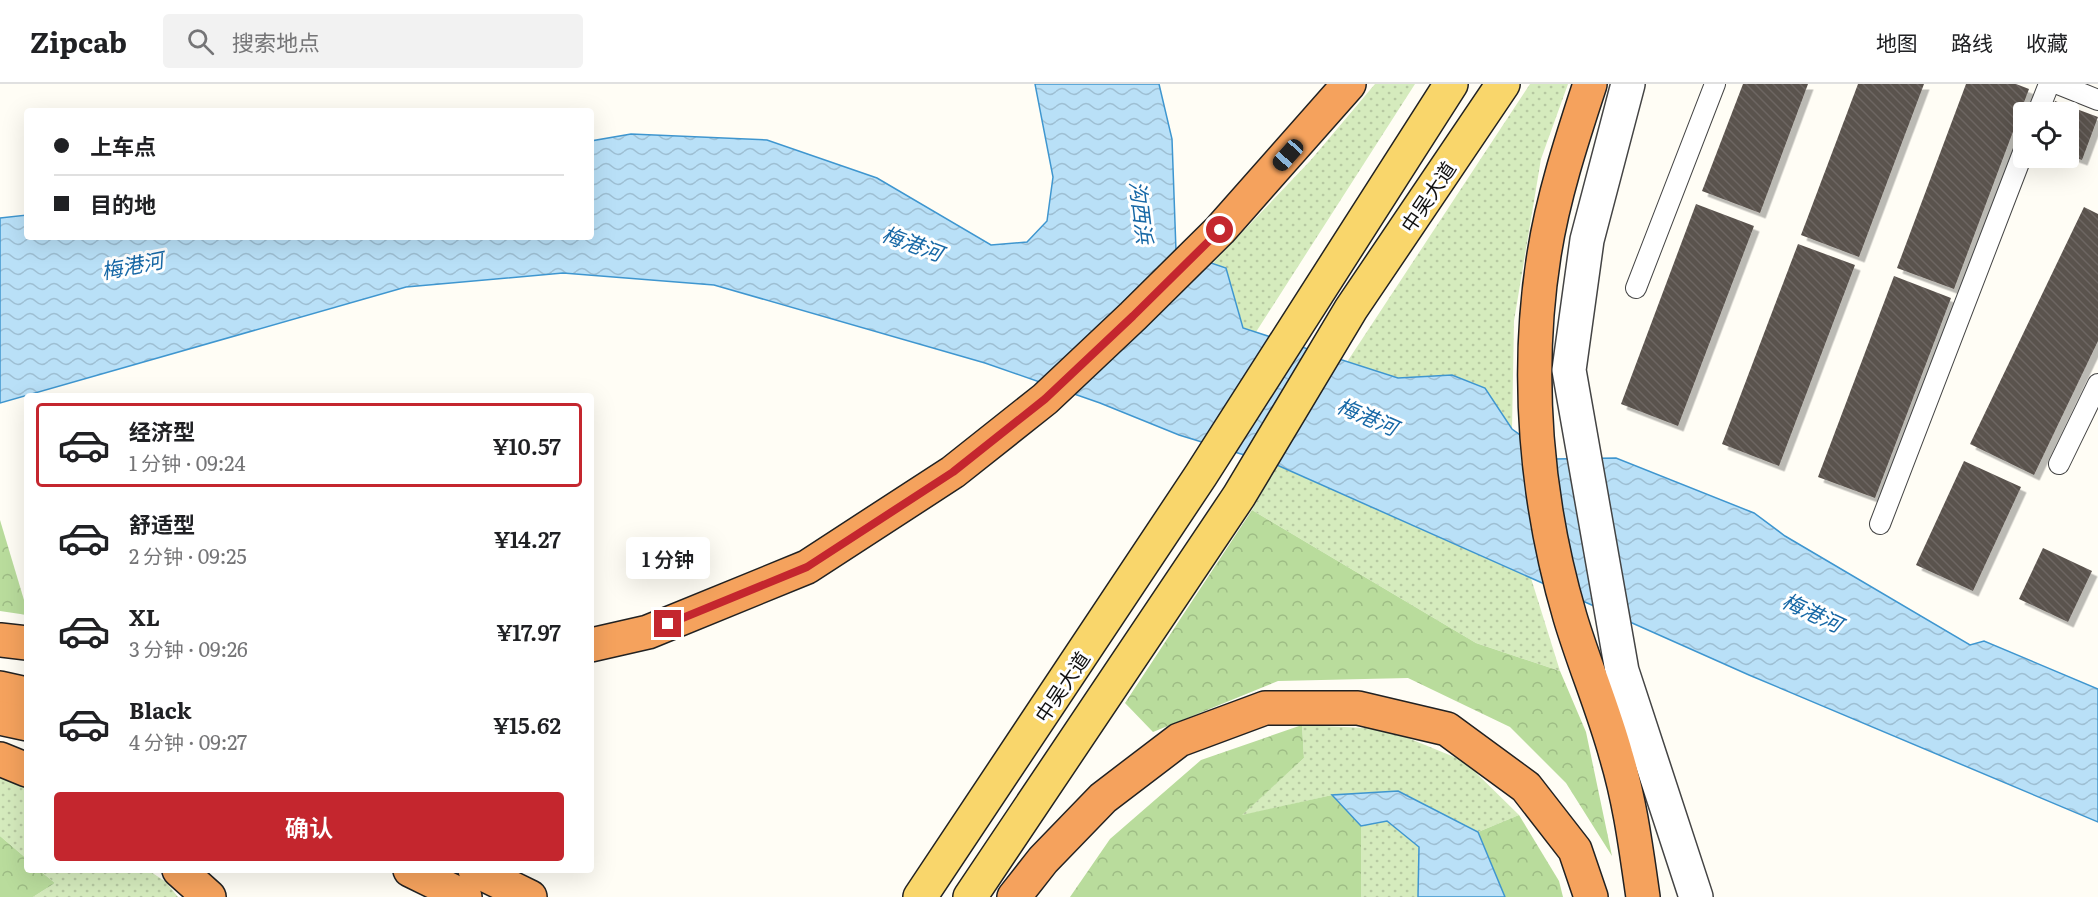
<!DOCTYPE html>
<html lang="zh">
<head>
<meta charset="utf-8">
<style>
  body { margin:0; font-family:Literata,"Noto Sans SC",serif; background:#f2f2f2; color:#202124; height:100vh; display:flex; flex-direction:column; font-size:22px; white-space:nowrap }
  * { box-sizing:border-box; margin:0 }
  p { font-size:20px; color:#757577 }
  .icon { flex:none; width:33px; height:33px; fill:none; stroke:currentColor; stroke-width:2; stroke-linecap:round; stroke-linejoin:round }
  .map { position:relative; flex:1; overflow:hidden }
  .drawer { position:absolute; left:24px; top:309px; width:570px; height:480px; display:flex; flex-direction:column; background:#fff; border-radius:6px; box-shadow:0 6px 24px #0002 }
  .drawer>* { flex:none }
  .guide { position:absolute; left:24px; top:24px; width:570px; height:132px; border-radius:6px; box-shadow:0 6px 24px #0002; display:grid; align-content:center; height:132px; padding:0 30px; background:#fff }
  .controls { position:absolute; left:2013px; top:18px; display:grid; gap:12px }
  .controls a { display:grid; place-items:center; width:66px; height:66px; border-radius:6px; background:#fff; box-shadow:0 6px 24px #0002; font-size:30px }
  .end { position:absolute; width:27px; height:27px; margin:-14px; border:8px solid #c4262e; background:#fff; box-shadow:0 0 0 3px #fff }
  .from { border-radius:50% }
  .bubble { position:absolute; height:42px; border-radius:6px; background:#fff; box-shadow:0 6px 24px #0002; font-size:20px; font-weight:600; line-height:42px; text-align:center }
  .car { position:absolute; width:18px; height:36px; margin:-18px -9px; border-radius:8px; box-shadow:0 0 4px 2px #0007; background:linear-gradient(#222 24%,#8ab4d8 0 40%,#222 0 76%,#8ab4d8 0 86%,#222 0) }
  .guide b { display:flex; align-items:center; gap:21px; height:57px; font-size:22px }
  .guide b+b { border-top:2px solid #e0e0e0 }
  .guide i { width:15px; height:15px; background:#202124 }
  ul { padding:10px 0 0; list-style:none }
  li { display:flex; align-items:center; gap:18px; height:84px; margin:0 12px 9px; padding:0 18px; border:3px solid transparent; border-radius:6px }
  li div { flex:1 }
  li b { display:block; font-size:22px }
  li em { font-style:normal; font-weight:600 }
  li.current { border-color:#c4262e }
  li>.icon { width:54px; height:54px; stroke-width:1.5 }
  .action { display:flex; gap:12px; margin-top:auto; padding:12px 30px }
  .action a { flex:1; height:69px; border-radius:6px; background:#c4262e; color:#fff; font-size:24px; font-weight:600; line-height:69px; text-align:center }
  header { display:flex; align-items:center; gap:36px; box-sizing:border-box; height:84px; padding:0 30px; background:#fff; border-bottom:2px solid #e0e0e0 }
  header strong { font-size:28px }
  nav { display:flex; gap:33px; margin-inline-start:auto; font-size:21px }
  .search { width:420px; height:54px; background:#f2f2f2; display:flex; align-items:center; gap:15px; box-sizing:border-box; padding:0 21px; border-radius:6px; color:#757577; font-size:22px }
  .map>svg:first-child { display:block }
  .grass { fill:url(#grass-dots) }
  .forest { fill:url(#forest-crowns) }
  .water { fill:url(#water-waves); stroke:#3f96cf; stroke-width:1.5 }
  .building { fill:url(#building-back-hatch); filter:url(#shadow) }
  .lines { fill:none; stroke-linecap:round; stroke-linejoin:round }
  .lane-casing { stroke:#444; stroke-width:22 }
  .street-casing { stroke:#444; stroke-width:36 }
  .primary-casing { stroke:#222; stroke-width:36 }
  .highway-casing { stroke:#222; stroke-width:36 }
  .lane { stroke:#fff; stroke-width:20 }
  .street { stroke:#fff; stroke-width:33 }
  .primary { stroke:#f9d66b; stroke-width:33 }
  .highway { stroke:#f5a25d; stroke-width:33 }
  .route { stroke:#c4262e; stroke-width:8 }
  .labels { text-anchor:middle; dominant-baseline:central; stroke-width:6; stroke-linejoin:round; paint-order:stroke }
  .street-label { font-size:20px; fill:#111; stroke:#fff }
  .water-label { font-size:21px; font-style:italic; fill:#1768a6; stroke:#fff }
</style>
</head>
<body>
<header>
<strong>Zipcab</strong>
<div class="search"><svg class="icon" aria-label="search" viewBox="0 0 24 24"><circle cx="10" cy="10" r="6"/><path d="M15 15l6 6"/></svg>搜索地点</div>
<nav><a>地图</a><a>路线</a><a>收藏</a></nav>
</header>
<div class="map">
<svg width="2098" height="813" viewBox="0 0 2098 813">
  <defs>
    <pattern id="grass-dots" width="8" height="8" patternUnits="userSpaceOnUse" patternTransform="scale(1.5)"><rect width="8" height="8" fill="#d5ebbd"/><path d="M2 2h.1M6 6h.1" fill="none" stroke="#b6c8a1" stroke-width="1.8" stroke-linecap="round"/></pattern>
    <pattern id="forest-crowns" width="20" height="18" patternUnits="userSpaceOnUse" patternTransform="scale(1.5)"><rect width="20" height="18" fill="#b9dc9c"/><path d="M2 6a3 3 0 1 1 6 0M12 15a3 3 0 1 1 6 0" fill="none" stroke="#9ebc85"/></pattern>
    <pattern id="water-waves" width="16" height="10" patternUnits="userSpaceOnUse" patternTransform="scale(1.5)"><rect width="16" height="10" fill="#b9e0f7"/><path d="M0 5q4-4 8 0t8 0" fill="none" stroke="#9ebfd3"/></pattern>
    <pattern id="building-back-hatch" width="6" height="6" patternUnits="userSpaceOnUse" patternTransform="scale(1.5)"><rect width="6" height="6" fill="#5a524d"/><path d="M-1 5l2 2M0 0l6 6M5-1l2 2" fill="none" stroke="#6d6662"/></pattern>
    <filter id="shadow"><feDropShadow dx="5.5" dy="5.5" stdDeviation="0" flood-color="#0004"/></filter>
  </defs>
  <rect width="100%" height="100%" fill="#fffdf5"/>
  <!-- grass -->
  <g class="grass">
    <polygon points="1375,0 1415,0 1256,248 1243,244 1226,185 1212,180 1310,77"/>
    <polygon points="1530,0 1568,0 1541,75 1514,237 1512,345 1485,304 1452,291 1398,294 1347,278"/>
    <polygon points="1277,381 1530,491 1560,587 1476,559 1252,426"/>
    <polygon points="1302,641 1386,645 1464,677 1519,731 1478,748 1397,707 1332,711 1240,732 1304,674"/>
    <polygon points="0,689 27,705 27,775 0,752"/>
    <polygon points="1387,737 1419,763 1418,813 1361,813 1361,742"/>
    <polygon points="39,786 148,786 166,798 178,813 33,813 55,799"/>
  </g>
  <!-- forest -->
  <g class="forest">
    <polygon points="1252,426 1476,559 1560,587 1586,648 1612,772 1566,699 1510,643 1408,594 1278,597 1153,648 1125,619"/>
    <polygon points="0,436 27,526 27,531 0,527"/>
    <polygon points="1302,641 1304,674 1242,731 1332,711 1361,742 1361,813 1070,813 1110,755 1201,676"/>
    <polygon points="1519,731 1559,797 1563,813 1505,813 1478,748"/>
    <polygon points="0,752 27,775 27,786 39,786 55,799 33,813 0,813"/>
  </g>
  <!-- water -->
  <g class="water">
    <polygon points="1035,0 1159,0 1172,55 1176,167 1226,184 1243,244 1398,294 1452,291 1485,304 1512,345 1553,375 1616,374 1754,429 1785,452 1970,561 1984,557 2098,605 2098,738 1749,591 1277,381 1179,351 1100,319 985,279 714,201 563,189 406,203 0,319 0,134 27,131 27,153 591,153 591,57 631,50 767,56 877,94 991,161 1027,158 1047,137 1053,93"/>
    <polygon points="1398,707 1478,748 1505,813 1418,813 1419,763 1387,737 1361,742 1332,711"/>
  </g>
  <!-- building -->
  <g class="building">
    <polygon points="1743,0 1808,0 1760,129 1702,107"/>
    <polygon points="1858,0 1924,0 1859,173 1801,151"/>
    <polygon points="1966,0 2016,0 2029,5 1954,205 1897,184"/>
    <polygon points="2055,17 2098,33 2082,76 2068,71 2068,28 2051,28"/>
    <polygon points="1696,120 1754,142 1678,342 1621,320"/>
    <polygon points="2084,123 2098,130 2098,257 2034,391 1970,360"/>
    <polygon points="1798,160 1855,181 1779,382 1722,360"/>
    <polygon points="1894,192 1951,214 1875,414 1818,393"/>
    <polygon points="1964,377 2021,403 1973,507 1916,481"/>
    <polygon points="2043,464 2092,487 2068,538 2019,515"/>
  </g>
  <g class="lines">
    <!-- lane casing -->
    <g class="lane-casing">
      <g id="lane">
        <polyline points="2058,0 2098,16"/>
        <polyline points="2038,28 2049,0"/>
        <polyline points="1636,204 1715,0"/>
        <polyline points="2059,380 2098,300"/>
        <polyline points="1880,440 2024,66"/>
      </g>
    </g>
    <!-- street casing -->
    <g class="street-casing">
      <polyline id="street" points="1628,0 1587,156 1569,286 1622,587 1696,813"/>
    </g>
    <!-- primary casing -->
    <g class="primary-casing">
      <g id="primary">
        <polyline points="920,813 1201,391 1451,0"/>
        <polyline points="970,813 1239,412 1351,225 1503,0"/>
      </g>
    </g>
    <!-- highway casing -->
    <g class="highway-casing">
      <g id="highway">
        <path d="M 1590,0 C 1572,55 1553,113 1544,171 C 1525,291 1536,417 1570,533 C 1584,580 1603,624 1616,671 C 1630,717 1636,765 1643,813"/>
        <polyline points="0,556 27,559"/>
        <polyline points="591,561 648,548 807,483 953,388 1045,315 1133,232 1220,146 1349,0"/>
        <polyline points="0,604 27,610"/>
        <polyline points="0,634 27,640"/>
        <polyline points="0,675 27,686"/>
        <polyline points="179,786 209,813"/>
        <polyline points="410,786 465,813"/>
        <polyline points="475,786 530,813"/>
        <polyline points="1014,813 1043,776 1103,714 1179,656 1265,624 1358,624 1447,645 1526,703 1575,766 1591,813"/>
      </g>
    </g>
    <!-- lane -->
    <use href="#lane" class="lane"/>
    <!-- street -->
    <use href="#street" class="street"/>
    <!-- primary -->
    <use href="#primary" class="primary"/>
    <!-- highway -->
    <use href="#highway" class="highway"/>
  </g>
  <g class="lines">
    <!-- route -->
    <polyline class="route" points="668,540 807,483 953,388 1045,315 1133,232 1220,146"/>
  </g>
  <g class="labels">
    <!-- street labels -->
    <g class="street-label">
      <text transform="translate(1427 112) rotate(-56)">中吴大道</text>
      <text transform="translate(1061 602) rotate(-56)">中吴大道</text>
    </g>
    <!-- water labels -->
    <g class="water-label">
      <text transform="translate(1143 128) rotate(83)">沟西浜</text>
      <text transform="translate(913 158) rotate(20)">梅港河</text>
      <text transform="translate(132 180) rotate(-11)">梅港河</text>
      <text transform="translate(1368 331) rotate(23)">梅港河</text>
      <text transform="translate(1813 527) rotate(25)">梅港河</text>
    </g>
  </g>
</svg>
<div class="controls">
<a><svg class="icon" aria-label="locate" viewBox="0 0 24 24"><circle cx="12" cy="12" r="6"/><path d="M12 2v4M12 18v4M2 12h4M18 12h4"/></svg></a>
</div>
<i class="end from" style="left:1220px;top:146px"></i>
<i class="end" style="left:668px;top:540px"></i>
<div class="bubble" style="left:626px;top:453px;width:84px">1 分钟</div>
<i class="car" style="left:1288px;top:71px;rotate:222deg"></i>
<div class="guide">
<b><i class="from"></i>上车点</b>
<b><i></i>目的地</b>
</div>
<section class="drawer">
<ul>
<li class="current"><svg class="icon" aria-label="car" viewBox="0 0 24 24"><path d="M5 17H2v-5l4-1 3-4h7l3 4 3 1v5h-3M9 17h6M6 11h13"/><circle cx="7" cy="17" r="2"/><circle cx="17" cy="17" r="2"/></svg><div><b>经济型</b><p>1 分钟 · 09:24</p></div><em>¥10.57</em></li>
<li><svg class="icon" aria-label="car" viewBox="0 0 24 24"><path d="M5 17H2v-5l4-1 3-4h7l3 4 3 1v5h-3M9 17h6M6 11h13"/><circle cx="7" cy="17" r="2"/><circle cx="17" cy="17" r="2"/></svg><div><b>舒适型</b><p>2 分钟 · 09:25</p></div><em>¥14.27</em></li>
<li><svg class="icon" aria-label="car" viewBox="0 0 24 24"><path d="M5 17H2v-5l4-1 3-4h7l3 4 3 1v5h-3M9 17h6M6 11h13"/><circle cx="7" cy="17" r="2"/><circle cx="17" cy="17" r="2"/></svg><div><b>XL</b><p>3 分钟 · 09:26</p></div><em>¥17.97</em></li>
<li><svg class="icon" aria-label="car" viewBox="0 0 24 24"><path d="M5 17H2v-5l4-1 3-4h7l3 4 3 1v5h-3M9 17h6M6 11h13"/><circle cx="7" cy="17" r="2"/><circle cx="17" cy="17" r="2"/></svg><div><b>Black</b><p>4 分钟 · 09:27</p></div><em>¥15.62</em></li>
</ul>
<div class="action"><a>确认</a></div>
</section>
</div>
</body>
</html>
